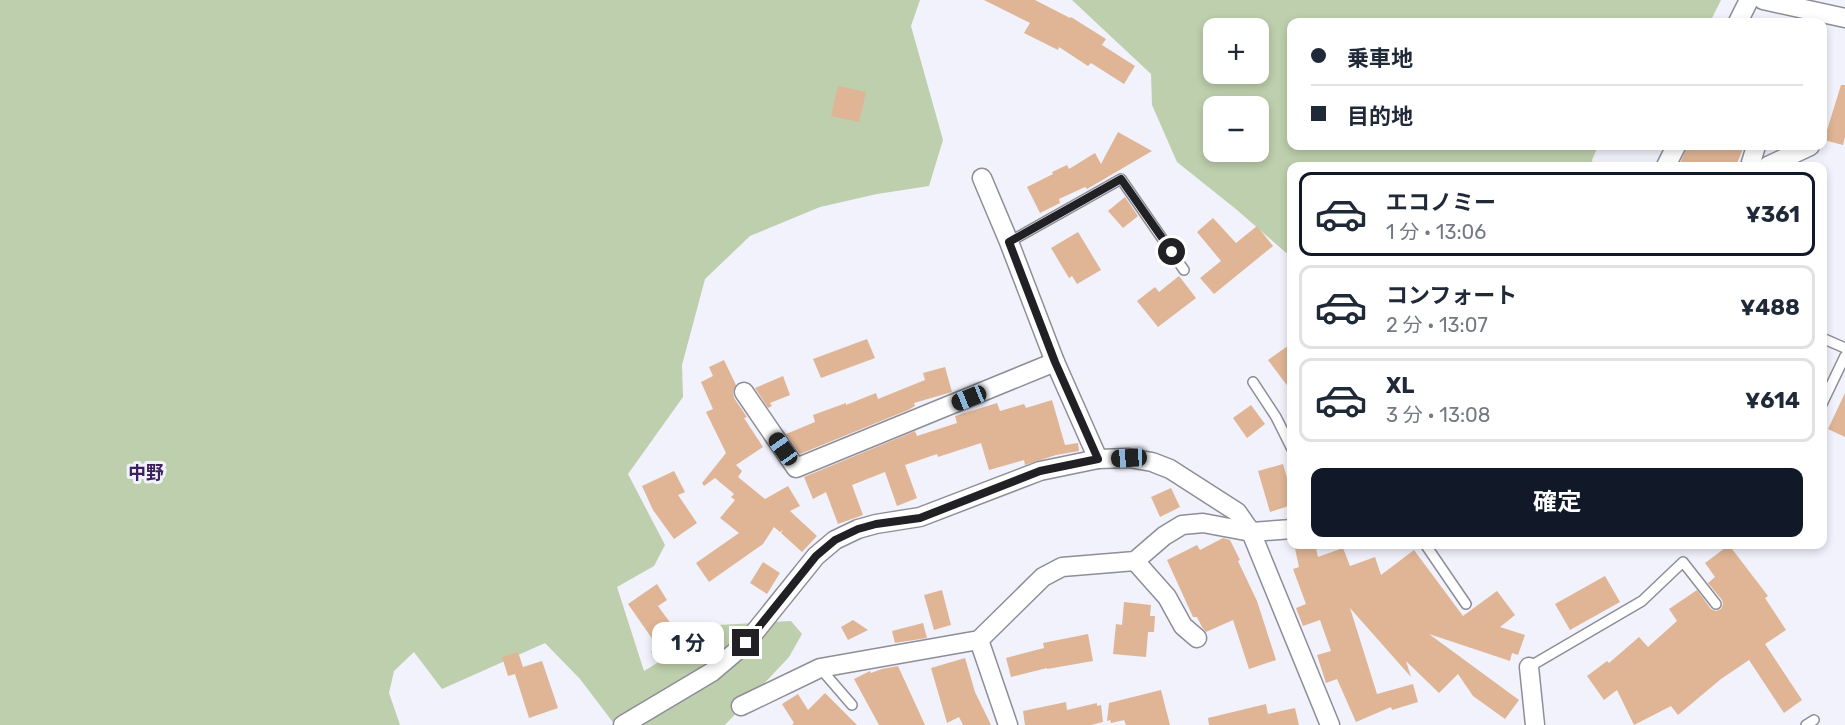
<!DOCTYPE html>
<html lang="ja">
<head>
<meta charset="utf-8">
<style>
  body { margin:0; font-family:Rubik,"Noto Sans JP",sans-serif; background:#f6f6f7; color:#1f2937; height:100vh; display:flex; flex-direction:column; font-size:22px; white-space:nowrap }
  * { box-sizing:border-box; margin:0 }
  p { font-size:20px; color:#747a83 }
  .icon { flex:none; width:33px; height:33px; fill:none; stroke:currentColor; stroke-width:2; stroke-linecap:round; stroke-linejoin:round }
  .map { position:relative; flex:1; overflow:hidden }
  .sheet { position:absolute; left:1287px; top:162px; width:540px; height:387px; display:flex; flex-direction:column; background:#fff; border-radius:12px; box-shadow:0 3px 9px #0003 }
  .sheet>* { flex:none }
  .guide { position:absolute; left:1287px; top:18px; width:540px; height:132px; border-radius:12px; box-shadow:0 3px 9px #0003; display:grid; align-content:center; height:132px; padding:0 24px; background:#fff }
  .tools { position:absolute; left:1203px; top:18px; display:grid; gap:12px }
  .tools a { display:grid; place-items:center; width:66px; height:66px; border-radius:12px; background:#fff; box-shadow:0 3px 9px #0003; font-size:30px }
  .end { position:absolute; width:27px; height:27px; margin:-14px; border:8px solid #212125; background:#fff; box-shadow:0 0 0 3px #fff }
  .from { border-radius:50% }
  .bubble { position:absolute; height:42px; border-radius:12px; background:#fff; box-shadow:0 3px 9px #0003; font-size:20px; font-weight:700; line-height:42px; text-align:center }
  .car { position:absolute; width:18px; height:36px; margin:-18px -9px; border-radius:8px; box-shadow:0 0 4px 2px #0007; background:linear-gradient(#222 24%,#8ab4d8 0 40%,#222 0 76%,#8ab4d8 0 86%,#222 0) }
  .guide b { display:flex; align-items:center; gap:21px; height:57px; font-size:22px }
  .guide b+b { border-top:2px solid #e0e1e3 }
  .guide i { width:15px; height:15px; background:#1f2937 }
  ul { padding:10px 0 0; list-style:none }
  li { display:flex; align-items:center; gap:18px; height:84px; margin:0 12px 9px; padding:0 12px; border:3px solid #e0e1e3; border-radius:12px }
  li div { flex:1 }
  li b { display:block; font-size:22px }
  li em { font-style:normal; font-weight:700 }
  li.selected { border-color:#111827 }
  li>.icon { width:54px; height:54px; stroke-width:1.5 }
  .primary-button { display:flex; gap:12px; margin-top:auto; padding:12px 24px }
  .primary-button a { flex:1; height:69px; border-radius:12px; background:#111827; color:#fff; font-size:24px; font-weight:700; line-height:69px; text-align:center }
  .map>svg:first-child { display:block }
  .green { fill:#bdcfac; fill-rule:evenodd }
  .building { fill:#dfb595 }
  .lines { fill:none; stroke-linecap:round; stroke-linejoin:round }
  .lane-casing { stroke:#8d8e97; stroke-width:12 }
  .street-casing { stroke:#8d8e97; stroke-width:21 }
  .lane { stroke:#fff; stroke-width:9 }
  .street { stroke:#fff; stroke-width:18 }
  .route { stroke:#212125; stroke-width:8 }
  .labels { text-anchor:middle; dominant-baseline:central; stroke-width:6; stroke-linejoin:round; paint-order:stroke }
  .quarter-label { font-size:18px; font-weight:bold; fill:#3c225c; stroke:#f1f2fc }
</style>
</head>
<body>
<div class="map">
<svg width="1845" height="725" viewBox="0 0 1845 725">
  <rect width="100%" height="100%" fill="#f1f2fc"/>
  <!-- green -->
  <g class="green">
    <polygon points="0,0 920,0 911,26 943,140 929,186 877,194 820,207 750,236 705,279 682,365 683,397 628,474 665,545 654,566 617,587 644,671 719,625 791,621 802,634 789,657 725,725 615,725 580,679 545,643 442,689 414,652 394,671 389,693 400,725 0,725"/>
    <path d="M 1072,0 L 1721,0 L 1710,22 L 1292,22 L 1292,146 L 1598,146 L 1592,160 L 1593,166 L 1292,166 L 1291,257 L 1237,210 L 1177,162 L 1152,105 L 1151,74 ZM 1214,28 L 1258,28 L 1258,74 L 1214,74 ZM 1214,106 L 1258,106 L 1258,152 L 1214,152 Z"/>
  </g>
  <!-- building -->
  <g class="building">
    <polygon points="984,0 1035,0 1070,18 1071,17 1106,39 1102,45 1135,66 1124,84 1091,63 1088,66 1059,47 1058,50 1024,33 1030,23"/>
    <polygon points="1841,85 1845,85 1845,137 1843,145 1824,140"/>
    <polygon points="838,86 866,92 859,122 831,116"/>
    <polygon points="1118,132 1152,151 1087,189 1085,187 1059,199 1060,203 1040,213 1027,187 1053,174 1052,172 1067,165 1069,169 1095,153 1101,164"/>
    <polygon points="1687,146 1744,146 1736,166 1679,166"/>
    <polygon points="1125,197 1138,216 1123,228 1108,211"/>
    <polygon points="1213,218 1236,243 1257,226 1273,246 1214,294 1200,278 1221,261 1197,232"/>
    <polygon points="1078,232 1101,270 1077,284 1072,276 1069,278 1051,248"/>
    <polygon points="1179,276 1196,298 1158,327 1137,301 1155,287 1159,292"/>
    <polygon points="867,339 875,358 821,378 813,359"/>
    <polygon points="1292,343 1292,392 1268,360"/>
    <polygon points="724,360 736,385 733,392 734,398 747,417 744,418 763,447 736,465 742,471 738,477 765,499 788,486 800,506 790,511 817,536 802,552 781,533 783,530 780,532 774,527 763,544 709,582 696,563 739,533 720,518 735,500 731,497 734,494 715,478 704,486 702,483 726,453 706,412 713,409 701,382 713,376 709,367"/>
    <polygon points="945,367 952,392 914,403 915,406 908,410 800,454 786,434 815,422 813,415 846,403 846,405 876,393 878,399 925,380 923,373"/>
    <polygon points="783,376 790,395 770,403 772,406 768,408 755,388"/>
    <polygon points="1845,393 1845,437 1828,429"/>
    <polygon points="1052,400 1065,445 1078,443 1079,451 1056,455 1025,465 1024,460 989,470 981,443 938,457 937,454 905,465 917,498 897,506 885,472 852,485 863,515 838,524 826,492 813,499 804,477 915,431 917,436 957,423 955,416 997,403 1000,411 1024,404 1026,408"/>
    <polygon points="1251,405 1265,424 1247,438 1233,418"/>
    <polygon points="1283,464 1289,485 1292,484 1292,505 1270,512 1258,471"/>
    <polygon points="674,471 685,492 678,495 697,523 674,539 653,510 642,486"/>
    <polygon points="1171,488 1180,507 1160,517 1151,497"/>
    <polygon points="1223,538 1230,540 1240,560 1238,561 1257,601 1276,660 1249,669 1233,620 1206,632 1202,627 1197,617 1193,617 1167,560 1197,545 1200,550"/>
    <polygon points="1294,544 1315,544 1318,557 1343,548 1350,566 1375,557 1381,575 1414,550 1463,616 1497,591 1515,615 1500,627 1525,635 1518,655 1512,653 1510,661 1429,634 1519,700 1505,719 1473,696 1458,674 1439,693 1406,661 1411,677 1350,608 1377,694 1413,684 1418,702 1392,710 1391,707 1356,722 1337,679 1326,683 1317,655 1331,651 1320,620 1303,626 1296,608 1306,604 1293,569 1299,567"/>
    <polygon points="1729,545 1768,596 1765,598 1786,630 1765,644 1802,700 1784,713 1749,660 1721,679 1678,715 1671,706 1634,725 1617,690 1604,700 1587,676 1607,661 1609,663 1639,637 1648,647 1677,621 1669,609 1697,590 1711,609 1716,611 1721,609 1723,604 1722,600 1708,583 1715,577 1705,563"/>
    <polygon points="763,562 780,573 767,594 750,583"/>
    <polygon points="1605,576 1620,602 1570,630 1555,604"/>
    <polygon points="657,584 667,600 658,606 674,628 667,632 681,652 661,666 651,652 658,647 628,604"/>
    <polygon points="942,590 951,625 934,630 924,595"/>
    <polygon points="1124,602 1151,605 1150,616 1155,616 1154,632 1148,632 1146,657 1113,654 1116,624 1122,625"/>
    <polygon points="853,620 868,630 848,640 841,627"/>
    <polygon points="923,623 927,638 895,643 892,631"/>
    <polygon points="1088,634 1093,661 1047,669 1047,668 1011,677 1006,658 1044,648 1043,643"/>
    <polygon points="518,652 523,667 542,661 558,708 529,718 515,674 508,676 502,657"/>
    <polygon points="965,658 975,692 991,725 963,725 959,717 947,723 931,668"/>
    <polygon points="898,666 925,725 879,725 854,679 870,671 871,673 882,669"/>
    <polygon points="1161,690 1170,725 1126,725 1124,720 1111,723 1110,720 1107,721 1109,703"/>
    <polygon points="825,693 857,725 792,725 794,723 782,704 798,694 808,710"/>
    <polygon points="1066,702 1067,710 1097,703 1097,706 1101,705 1103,722 1091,725 1025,725 1023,711"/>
    <polygon points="1266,704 1268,714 1295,708 1299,725 1209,725 1208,718"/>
  </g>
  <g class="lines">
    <!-- lane casing -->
    <g class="lane-casing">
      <g id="lane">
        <polyline points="1009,242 1121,179 1184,270"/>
        <polyline points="1822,338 1845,348"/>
        <polyline points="1253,382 1276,417 1292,449"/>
        <polyline points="1822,404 1845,356"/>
        <polyline points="1425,544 1466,604"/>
        <polyline points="1529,667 1642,601 1683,562 1716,604"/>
        <polyline points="820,668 852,705"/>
        <polyline points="1806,725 1814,720"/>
      </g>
    </g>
    <!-- street casing -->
    <g class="street-casing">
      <g id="street">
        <polyline points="1763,0 1845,18"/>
        <polyline points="1738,22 1749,0"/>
        <polyline points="1666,166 1676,146"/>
        <polyline points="1750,166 1756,146"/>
        <polyline points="1768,166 1810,146"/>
        <polyline points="982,178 1009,242 1055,362 1098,459"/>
        <polyline points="744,392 796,468 1055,362"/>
        <polyline points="1135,561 1167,597 1183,626 1197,638"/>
        <polyline points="979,640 1008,725"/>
        <polyline points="1529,667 1535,725"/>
        <polyline points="741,706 820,668 979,640 1043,577 1062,567 1135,561 1164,536 1182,525 1203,523 1251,532 1292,529"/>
        <polyline points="623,725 712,672 746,643 816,556 835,540 858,529 876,524 920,517 1040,471 1098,459 1129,458 1152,462 1170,469 1237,512 1251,532 1330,725"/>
      </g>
    </g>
    <!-- lane -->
    <use href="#lane" class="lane"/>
    <!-- street -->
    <use href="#street" class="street"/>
  </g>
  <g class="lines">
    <!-- route -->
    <polyline class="route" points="746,643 816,556 835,540 858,529 876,524 920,518 1040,471 1098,459 1055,362 1009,242 1121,179 1172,252"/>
  </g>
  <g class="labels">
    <!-- quarter labels -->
    <g class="quarter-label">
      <text x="146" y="473">中野</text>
    </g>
  </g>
</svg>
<div class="tools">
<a>+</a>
<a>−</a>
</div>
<i class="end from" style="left:1172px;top:252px"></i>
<i class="end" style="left:746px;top:643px"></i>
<div class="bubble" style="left:652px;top:622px;width:72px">1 分</div>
<i class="car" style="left:969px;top:398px;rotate:248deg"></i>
<i class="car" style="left:783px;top:449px;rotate:325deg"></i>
<i class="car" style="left:1129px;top:458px;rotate:267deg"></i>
<div class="guide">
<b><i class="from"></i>乗車地</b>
<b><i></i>目的地</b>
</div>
<section class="sheet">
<ul>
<li class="selected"><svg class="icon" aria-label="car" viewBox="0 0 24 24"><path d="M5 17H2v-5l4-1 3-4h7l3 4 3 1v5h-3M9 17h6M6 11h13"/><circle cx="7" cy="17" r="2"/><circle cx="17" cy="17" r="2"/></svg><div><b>エコノミー</b><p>1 分 · 13:06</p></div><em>¥361</em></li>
<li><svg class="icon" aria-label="car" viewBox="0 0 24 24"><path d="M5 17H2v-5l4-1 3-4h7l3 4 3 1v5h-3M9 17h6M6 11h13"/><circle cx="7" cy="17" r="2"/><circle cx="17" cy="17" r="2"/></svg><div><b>コンフォート</b><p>2 分 · 13:07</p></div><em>¥488</em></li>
<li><svg class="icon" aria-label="car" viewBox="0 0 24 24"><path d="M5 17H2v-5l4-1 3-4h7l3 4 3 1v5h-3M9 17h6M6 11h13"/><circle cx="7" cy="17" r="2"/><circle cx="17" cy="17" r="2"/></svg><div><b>XL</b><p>3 分 · 13:08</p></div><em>¥614</em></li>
</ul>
<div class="primary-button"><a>確定</a></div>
</section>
</div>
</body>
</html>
